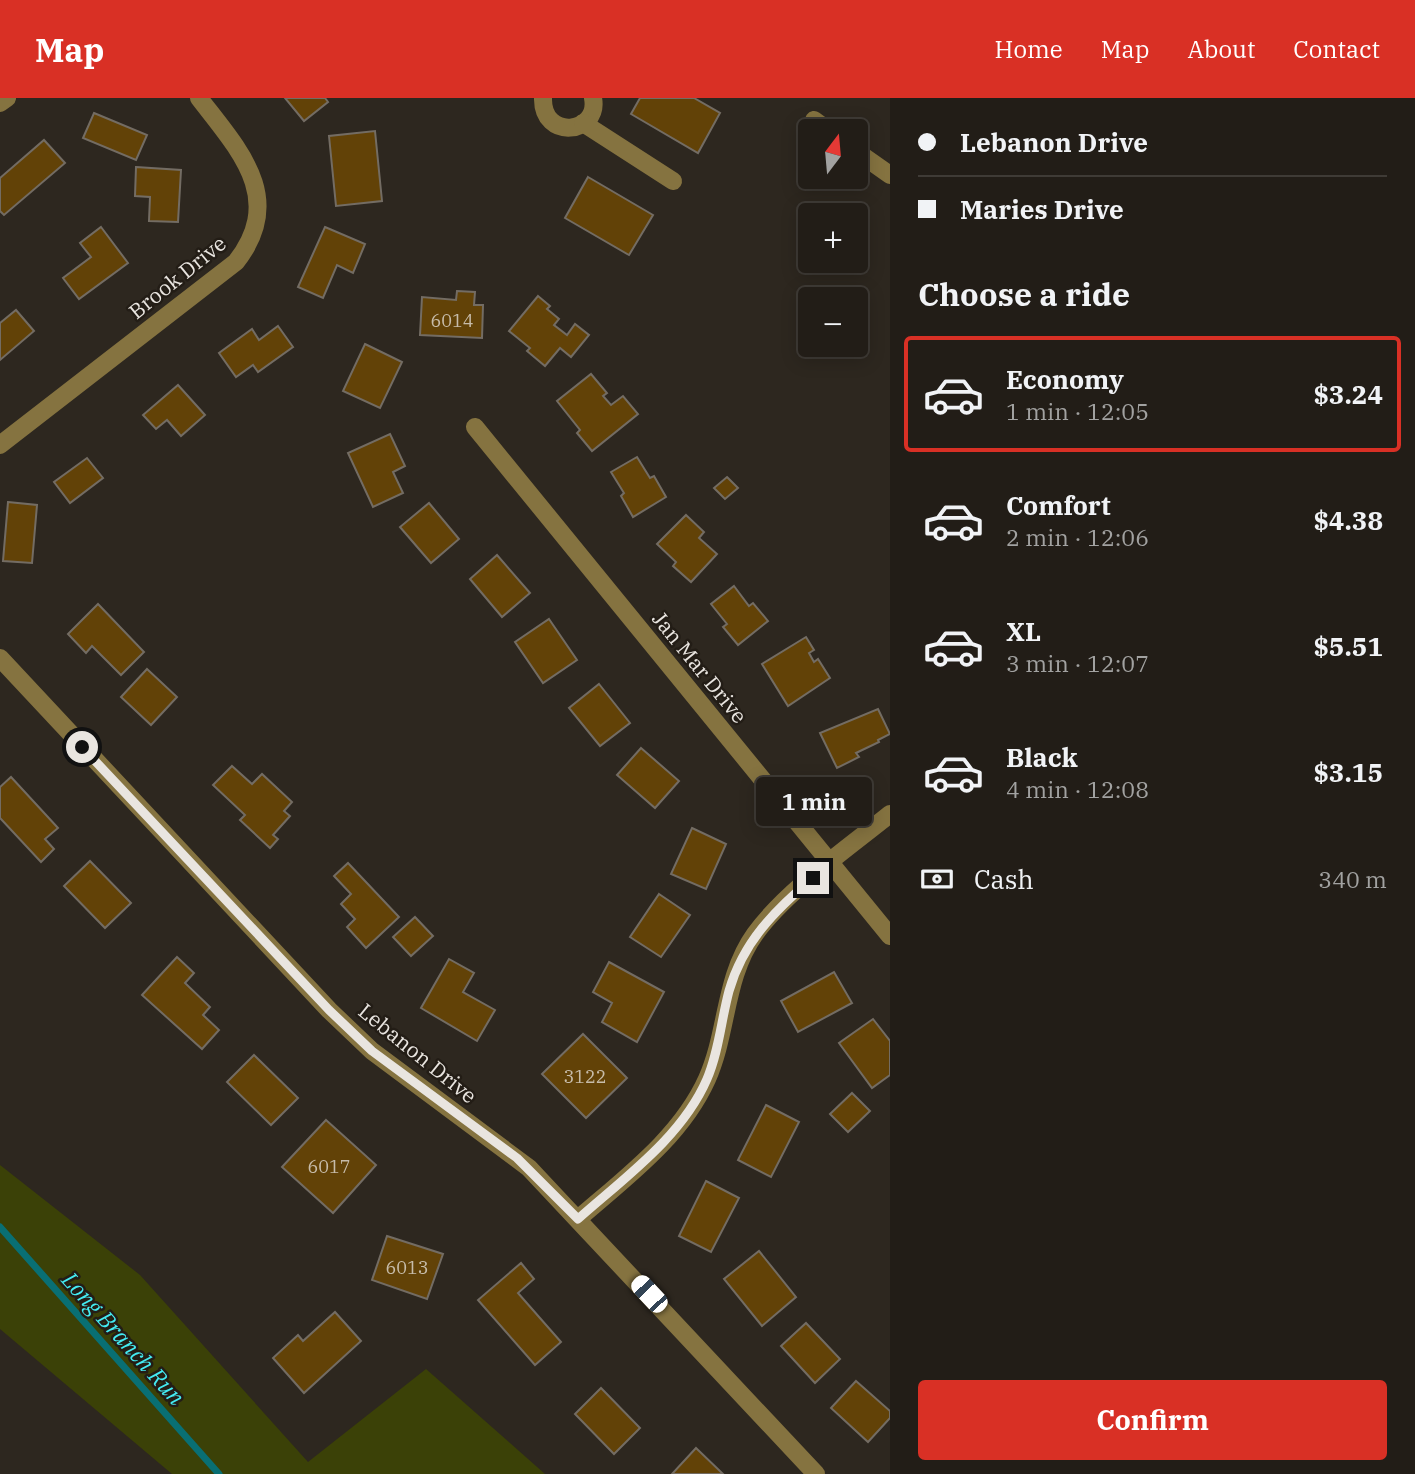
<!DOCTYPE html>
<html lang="en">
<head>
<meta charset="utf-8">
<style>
  body { margin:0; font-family:"IBM Plex Serif",serif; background:#2e2a24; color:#f1f3f6; height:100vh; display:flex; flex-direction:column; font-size:26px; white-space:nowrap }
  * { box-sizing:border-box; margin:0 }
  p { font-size:23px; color:#a2a2a1 }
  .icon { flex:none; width:38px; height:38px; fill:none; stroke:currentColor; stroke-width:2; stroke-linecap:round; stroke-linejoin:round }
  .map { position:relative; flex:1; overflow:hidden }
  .sheet { display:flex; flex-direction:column; background:#221d17; width:525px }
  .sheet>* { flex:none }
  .banner { display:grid; align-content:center; height:154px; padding:0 28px; background:#221d17 }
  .needle { width:46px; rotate:16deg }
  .buttons { position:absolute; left:798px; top:21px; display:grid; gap:14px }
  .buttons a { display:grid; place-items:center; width:70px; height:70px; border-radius:7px; background:#221d17; box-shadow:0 4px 18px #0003,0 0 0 2px #3f3b36; font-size:35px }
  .end { position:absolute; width:32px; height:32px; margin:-16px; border:9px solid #e9e5e0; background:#111; box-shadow:0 0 0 4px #111 }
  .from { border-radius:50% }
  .bubble { position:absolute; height:49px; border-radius:7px; background:#221d17; box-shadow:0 4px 18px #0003,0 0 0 2px #3f3b36; font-size:23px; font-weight:800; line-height:49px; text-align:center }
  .car { position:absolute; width:21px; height:42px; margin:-21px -10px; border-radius:9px; box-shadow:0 0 5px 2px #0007; background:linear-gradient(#fff 24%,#345 0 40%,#fff 0 76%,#345 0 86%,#fff 0) }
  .banner b { display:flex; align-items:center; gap:24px; height:66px; font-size:26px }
  .banner b+b { border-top:2px solid #3f3b36 }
  .banner i { width:18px; height:18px; background:#f1f3f6 }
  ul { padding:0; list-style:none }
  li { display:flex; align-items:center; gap:21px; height:116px; margin:0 14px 10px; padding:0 14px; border:4px solid transparent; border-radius:7px }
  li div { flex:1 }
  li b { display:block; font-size:26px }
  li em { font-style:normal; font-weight:800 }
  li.on { border-color:#d93025 }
  li>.icon { width:63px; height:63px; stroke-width:1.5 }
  h2 { padding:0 28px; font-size:32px; line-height:84px }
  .pay { display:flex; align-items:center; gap:18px; height:77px; padding:0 28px; font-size:26px }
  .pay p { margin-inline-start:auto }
  .primary-button { display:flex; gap:14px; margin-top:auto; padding:14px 28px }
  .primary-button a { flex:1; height:80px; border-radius:7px; background:#d93025; color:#fff; font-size:28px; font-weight:800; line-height:80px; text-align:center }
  header { display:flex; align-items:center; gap:42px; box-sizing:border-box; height:98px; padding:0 35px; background:#d93025; color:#fff }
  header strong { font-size:33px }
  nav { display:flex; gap:38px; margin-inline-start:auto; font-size:24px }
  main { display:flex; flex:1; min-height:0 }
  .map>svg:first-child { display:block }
  .green { fill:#3b4107 }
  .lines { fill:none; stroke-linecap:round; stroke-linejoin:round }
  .stream { stroke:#096f73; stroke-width:7 }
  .building { fill:#624207; stroke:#736c63; stroke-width:2 }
  .minor { stroke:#857340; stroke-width:18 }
  .route { stroke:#e9e5e0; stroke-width:9 }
  .labels { text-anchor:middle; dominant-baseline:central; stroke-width:5; stroke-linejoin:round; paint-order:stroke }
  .number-label { font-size:18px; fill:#c7bcaa }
  .street-label { font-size:21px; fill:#e9e5e0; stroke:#231d16 }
  .water-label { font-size:23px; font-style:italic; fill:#44ebf2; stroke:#231d16 }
</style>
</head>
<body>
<header>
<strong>Map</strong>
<nav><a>Home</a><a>Map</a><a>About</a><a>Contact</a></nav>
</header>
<main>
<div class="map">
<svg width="890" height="1376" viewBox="0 0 890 1376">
  <rect width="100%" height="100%" fill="#2d271f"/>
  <!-- green -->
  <polygon class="green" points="0,1067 140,1177 308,1364 426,1271 545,1376 172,1376 0,1231"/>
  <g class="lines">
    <!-- stream -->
    <polyline class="stream" points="0,1129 219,1376"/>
  </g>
  <!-- building -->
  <g class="building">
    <polygon points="285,0 325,0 328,4 304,23"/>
    <polygon points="640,0 694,0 720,15 698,55 631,16"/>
    <polygon points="94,15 147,37 136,62 83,40"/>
    <polygon points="375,33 382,103 336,108 329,38"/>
    <polygon points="44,42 65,65 4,117 0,113 0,80"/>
    <polygon points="136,69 181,72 178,124 149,123 150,99 135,98"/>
    <polygon points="588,79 653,117 629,157 565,120"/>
    <polygon points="101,129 128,165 79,201 63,180 91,159 80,145"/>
    <polygon points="325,129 365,146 353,175 337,167 323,200 298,189"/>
    <polygon points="457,193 475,194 474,207 483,207 482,240 420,237 422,199 456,202"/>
    <polygon points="538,198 550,208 547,211 559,221 554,227 567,237 575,226 589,237 571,259 560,250 545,268 527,253 530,250 509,233"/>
    <polygon points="16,212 34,233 0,262 0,225"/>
    <polygon points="278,228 293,249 258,274 253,267 236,279 219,255 252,231 259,242"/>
    <polygon points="365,246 402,264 380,310 343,293"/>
    <polygon points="591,276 607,295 603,298 611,307 623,298 638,316 592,353 577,335 580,332 557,303"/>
    <polygon points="178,287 205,317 181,338 167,322 156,331 143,317"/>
    <polygon points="390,336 405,368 393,374 403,395 373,409 348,355"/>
    <polygon points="637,359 650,380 654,378 666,399 633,419 621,398 624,395 611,374"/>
    <polygon points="87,360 103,380 70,405 54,384"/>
    <polygon points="727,379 738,390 725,401 714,390"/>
    <polygon points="8,404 37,407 32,465 3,463"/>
    <polygon points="429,405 459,441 431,465 400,429"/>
    <polygon points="686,417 704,434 699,440 717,456 691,484 673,468 676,464 657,446"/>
    <polygon points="497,457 530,495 502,519 470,481"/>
    <polygon points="734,488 749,508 753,505 768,523 738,547 723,529 727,526 711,506"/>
    <polygon points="98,506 144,554 121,577 92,548 86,555 68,536"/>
    <polygon points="549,521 577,562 543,585 515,544"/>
    <polygon points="806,539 814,552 809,555 814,564 818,561 830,580 788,608 762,566"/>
    <polygon points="147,571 177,599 151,627 121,599"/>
    <polygon points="599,586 630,625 600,648 569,610"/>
    <polygon points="878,611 890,636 878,642 879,644 856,655 859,659 837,670 820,635"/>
    <polygon points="641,650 679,683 655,710 617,677"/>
    <polygon points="232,668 252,686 262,676 292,704 284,713 290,718 273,737 278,741 270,750 240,722 245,717 213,687"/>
    <polygon points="11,679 58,730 45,741 54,751 41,764 0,720 0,689"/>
    <polygon points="692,730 726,746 706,791 671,776"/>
    <polygon points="90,763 131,805 105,830 64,788"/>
    <polygon points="348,765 399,819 366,850 347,829 355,821 341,806 351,796 334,778"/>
    <polygon points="659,796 690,817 661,859 630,839"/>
    <polygon points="415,819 433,838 411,858 393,839"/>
    <polygon points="177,859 194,875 185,885 210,909 203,917 219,932 202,951 142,897"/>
    <polygon points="449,861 474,875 463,894 495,912 477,943 421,910"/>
    <polygon points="609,864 664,894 637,944 602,924 612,905 593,894"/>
    <polygon points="834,874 852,905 798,934 781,903"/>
    <polygon points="873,921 890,943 890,977 872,990 839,945"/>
    <polygon points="583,936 627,980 586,1020 542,976"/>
    <polygon points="254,957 298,1000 271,1027 227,984"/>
    <polygon points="852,995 870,1013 848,1034 830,1016"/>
    <polygon points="766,1007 799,1024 771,1079 738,1062"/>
    <polygon points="326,1022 376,1067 333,1115 282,1069"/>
    <polygon points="706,1083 739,1100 711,1154 679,1138"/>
    <polygon points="387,1138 443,1156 427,1201 372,1182"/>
    <polygon points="759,1153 796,1199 762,1228 724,1181"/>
    <polygon points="521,1165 534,1181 518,1195 561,1244 535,1267 478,1202"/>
    <polygon points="335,1214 361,1243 304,1295 273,1260 298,1237 303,1243"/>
    <polygon points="806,1225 840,1261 815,1285 781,1248"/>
    <polygon points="856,1283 890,1313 890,1320 868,1344 831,1310"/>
    <polygon points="601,1290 640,1330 614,1356 575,1316"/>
    <polygon points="696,1350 723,1376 672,1376"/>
  </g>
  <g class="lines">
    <!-- minor -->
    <g class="minor">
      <path d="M 543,0 C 542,43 600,36 593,0"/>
      <polyline points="0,5 7,0"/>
      <polyline points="814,22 829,33"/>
      <polyline points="583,25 673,83"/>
      <polyline points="856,53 890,77"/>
      <polyline points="475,329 890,838"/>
      <path d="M 0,347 L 236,164 C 286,100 239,52 199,0"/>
      <polyline points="0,560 329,912 372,953 529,1070 816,1376"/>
      <path d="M 578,1121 C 625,1080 681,1039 707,981 C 728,934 724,879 755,836 C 786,793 848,750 890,716"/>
    </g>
  </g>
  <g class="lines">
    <!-- route -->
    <path class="route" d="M 82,649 L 329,912 L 372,953 L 517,1060 L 578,1121 C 624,1080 682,1039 707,981 C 719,953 721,923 729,893 C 743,844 775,812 813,780"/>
  </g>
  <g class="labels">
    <!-- number labels -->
    <g class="number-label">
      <text x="452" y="222">6014</text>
      <text x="585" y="978">3122</text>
      <text x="329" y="1068">6017</text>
      <text x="407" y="1169">6013</text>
    </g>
    <!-- street labels -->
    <g class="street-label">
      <text transform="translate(177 179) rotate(-39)">Brook Drive</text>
      <text transform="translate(700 569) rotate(51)">Jan Mar Drive</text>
      <text transform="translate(418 955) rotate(39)">Lebanon Drive</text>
    </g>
    <!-- water labels -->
    <g class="water-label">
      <text transform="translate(124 1240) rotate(48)">Long Branch Run</text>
    </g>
  </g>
</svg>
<div class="buttons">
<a><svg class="needle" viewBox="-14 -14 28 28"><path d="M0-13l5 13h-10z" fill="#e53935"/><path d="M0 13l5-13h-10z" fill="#a2a2a1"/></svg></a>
<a>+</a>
<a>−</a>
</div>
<i class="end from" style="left:82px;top:649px"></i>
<i class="end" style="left:813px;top:780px"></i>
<div class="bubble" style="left:756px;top:679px;width:116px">1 min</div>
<i class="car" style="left:649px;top:1196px;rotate:317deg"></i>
</div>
<section class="sheet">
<div class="banner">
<b><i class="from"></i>Lebanon Drive</b>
<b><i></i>Maries Drive</b>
</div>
<h2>Choose a ride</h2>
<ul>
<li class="on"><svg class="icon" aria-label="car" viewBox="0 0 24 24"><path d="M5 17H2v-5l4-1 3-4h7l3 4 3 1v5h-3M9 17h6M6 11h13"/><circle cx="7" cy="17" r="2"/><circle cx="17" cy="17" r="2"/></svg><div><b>Economy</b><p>1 min · 12:05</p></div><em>$3.24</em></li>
<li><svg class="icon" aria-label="car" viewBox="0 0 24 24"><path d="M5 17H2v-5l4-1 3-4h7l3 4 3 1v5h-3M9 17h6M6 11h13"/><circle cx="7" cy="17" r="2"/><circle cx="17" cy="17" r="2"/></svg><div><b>Comfort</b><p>2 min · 12:06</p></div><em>$4.38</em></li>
<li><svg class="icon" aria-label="car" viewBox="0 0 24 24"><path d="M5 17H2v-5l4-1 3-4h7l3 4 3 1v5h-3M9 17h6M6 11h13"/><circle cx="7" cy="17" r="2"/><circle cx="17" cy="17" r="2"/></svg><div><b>XL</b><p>3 min · 12:07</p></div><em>$5.51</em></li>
<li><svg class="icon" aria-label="car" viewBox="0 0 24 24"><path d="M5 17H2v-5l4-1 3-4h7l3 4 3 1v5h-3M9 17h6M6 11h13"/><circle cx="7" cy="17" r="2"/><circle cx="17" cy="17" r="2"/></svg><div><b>Black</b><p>4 min · 12:08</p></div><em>$3.15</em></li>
</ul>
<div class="pay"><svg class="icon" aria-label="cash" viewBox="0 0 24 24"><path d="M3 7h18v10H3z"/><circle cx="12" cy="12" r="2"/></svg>Cash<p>340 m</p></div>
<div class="primary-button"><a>Confirm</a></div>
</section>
</main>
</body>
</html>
